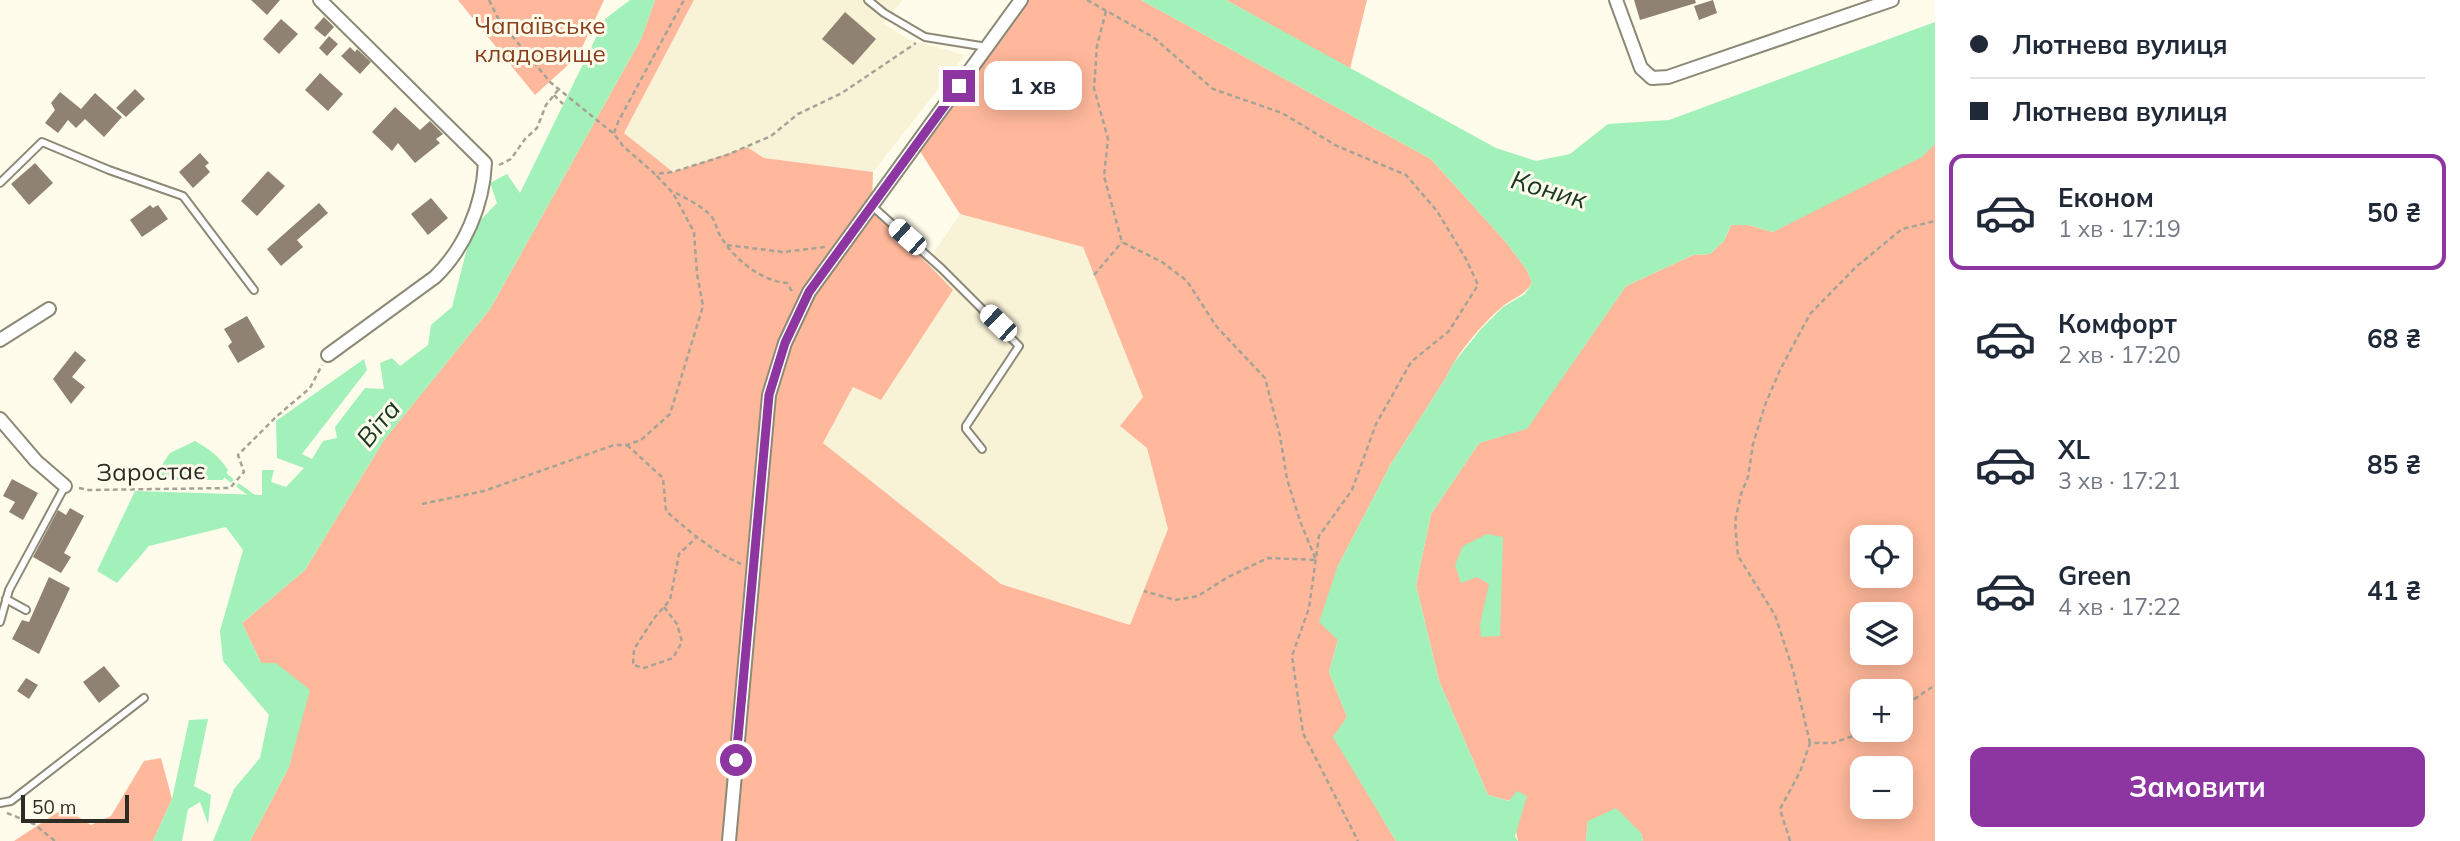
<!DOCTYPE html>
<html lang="uk">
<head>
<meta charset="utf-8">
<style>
  body { margin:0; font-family:Mulish,sans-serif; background:#f2f2f3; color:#1f2937; height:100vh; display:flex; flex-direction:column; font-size:26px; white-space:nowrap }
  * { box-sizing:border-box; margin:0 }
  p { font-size:23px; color:#747a83 }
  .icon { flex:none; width:38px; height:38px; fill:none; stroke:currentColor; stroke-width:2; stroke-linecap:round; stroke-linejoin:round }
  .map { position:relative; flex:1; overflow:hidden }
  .panel { display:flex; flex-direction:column; background:#fff; width:525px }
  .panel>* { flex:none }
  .hud { display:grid; align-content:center; height:154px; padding:0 35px; background:#fff }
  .fabs { position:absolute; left:1850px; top:525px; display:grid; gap:14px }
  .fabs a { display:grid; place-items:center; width:63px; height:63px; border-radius:14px; background:#fff; box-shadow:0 4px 18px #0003; font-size:35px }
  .scale { position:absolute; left:21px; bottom:18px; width:108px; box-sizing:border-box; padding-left:7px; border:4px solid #2e2d25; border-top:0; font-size:19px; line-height:24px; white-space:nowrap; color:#2e2d25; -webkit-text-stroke:5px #fffceb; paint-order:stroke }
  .end { position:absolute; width:32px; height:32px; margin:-16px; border:9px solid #8d35a1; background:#fff; box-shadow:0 0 0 4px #fff }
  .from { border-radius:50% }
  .bubble { position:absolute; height:49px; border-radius:14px; background:#fff; box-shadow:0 4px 18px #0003; font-size:23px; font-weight:700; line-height:49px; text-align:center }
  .car { position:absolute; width:21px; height:42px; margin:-21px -10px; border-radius:9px; box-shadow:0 0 5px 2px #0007; background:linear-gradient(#fff 24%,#345 0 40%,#fff 0 76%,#345 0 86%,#fff 0) }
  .hud b { display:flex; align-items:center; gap:24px; height:66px; font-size:26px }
  .hud b+b { border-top:2px solid #e0e1e3 }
  .hud i { width:18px; height:18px; background:#1f2937 }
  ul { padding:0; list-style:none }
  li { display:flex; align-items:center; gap:21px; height:116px; margin:0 14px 10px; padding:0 21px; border:4px solid transparent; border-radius:14px }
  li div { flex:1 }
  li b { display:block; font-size:26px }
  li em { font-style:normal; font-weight:700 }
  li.selected { border-color:#8d35a1 }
  li>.icon { width:63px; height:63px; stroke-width:1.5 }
  .primary-button { display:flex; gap:14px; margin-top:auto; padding:14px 35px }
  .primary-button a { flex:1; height:80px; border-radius:14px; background:#8d35a1; color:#fff; font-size:28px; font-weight:700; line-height:80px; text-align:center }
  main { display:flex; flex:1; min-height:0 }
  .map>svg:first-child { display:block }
  .built { fill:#f8f3d7 }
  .green { fill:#ffb89b; fill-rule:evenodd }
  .water { fill:#a2f1ba }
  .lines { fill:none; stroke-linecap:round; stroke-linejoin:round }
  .stream { stroke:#a2f1ba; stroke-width:4.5 }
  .building { fill:#8f8273 }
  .service-casing { stroke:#8c8977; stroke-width:10 }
  .minor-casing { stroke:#8c8977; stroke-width:16 }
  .path { stroke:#a5a396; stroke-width:2.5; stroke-dasharray:5 3.5; stroke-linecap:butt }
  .service { stroke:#fff; stroke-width:6 }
  .minor { stroke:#fff; stroke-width:12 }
  .route { stroke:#8d35a1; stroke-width:9 }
  .labels { text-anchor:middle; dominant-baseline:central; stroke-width:6; stroke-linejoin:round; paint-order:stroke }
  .park-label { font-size:24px; fill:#893f1e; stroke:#fffceb }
  .street-label { font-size:24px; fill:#2e2d25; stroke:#fffceb }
  .water-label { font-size:26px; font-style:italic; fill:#173823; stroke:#fffceb }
</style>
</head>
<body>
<main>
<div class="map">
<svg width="1935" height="841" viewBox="0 0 1935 841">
  <rect width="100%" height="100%" fill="#fffceb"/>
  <!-- built -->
  <g class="built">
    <polygon points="694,0 903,0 883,23 908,39 965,55 873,172 764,158 747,147 673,172 624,133"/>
    <polygon points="960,214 1083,247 1143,397 1120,426 1147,448 1168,529 1131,625 1001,584 823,443 853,387 881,400 953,290 926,264"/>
  </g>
  <!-- green -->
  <g class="green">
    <polygon points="458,0 604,0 578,56 535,95"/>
    <path d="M 655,0 L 694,0 L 624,133 L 673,172 L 747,147 L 764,158 L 873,172 L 872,206 L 953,290 L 881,400 L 853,387 L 823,443 L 1001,584 L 1130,625 L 1168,529 L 1147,448 L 1120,426 L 1143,397 L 1083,247 L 960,214 L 916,145 L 1021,0 L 1141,0 L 1431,159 L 1505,241 L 1527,270 L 1532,283 C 1524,296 1513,298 1502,307 C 1484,322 1456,354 1447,376 L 1391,464 L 1337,568 L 1338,640 L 1329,672 L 1347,717 L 1334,737 L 1396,841 L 250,841 L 289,767 L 261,663 L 242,623 L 305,570 L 384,440 L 490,309 L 641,39 Z"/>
    <polygon points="1226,0 1367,0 1350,69"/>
    <path d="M 1933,143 L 1935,144 L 1935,841 L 1643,841 L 1641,833 L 1588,821 L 1586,841 L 1518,841 L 1510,801 L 1488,795 L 1439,681 L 1416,585 L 1431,514 L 1479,443 L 1527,428 L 1626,286 L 1693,255 L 1710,254 L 1724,241 L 1731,225 L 1748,225 L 1773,232 ZM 1862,537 L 1900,537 L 1900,576 L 1862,576 ZM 1862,614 L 1900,614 L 1900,653 L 1862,653 ZM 1862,691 L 1900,691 L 1900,730 L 1862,730 ZM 1862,768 L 1900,768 L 1900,807 L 1862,807 Z"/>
    <polygon points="161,758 172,799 153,841 14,841 64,808 91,825 111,816 144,761"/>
  </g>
  <!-- water -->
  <g class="water">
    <polygon points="630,0 655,0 641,39 490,309 384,440 305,570 242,623 261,663 276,663 310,690 289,767 250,841 213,841 234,789 260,758 269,715 223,661 220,631 243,550 226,527 149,546 117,583 97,571 135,491 262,495 262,470 274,470 271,482 286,487 304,468 277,458 276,421 364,359 367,370 302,454 312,459 323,441 337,438 335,427 365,388 384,389 380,363 392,358 400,366 428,345 431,325 452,307 472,229 497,203 490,183 507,174 520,193 605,19"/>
    <polygon points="1141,0 1226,0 1496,148 1536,161 1570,154 1608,124 1669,120 1935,22 1935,144 1922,157 1773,232 1748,225 1731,225 1724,241 1710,254 1693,255 1626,286 1527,429 1479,443 1431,514 1416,585 1439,681 1488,795 1509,801 1517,791 1527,796 1515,836 1518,841 1396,841 1333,737 1347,717 1329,672 1338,640 1319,622 1337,568 1391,464 1447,376 1452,365 1481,329 1503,307 1525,294 1532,283 1527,270 1505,241 1431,159"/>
    <path d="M 195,441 C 209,449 219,456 228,470 L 223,480 L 163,480 L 154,476 L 170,453 Z"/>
    <polygon points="1487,534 1503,537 1500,636 1481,637 1480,624 1489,584 1477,577 1461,583 1455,565 1463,546"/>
    <polygon points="208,719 194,786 211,795 208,824 200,802 188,809 182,841 153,841 172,799 189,720"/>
    <polygon points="1616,808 1641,833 1643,841 1586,841 1588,821"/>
  </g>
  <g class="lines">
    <!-- stream -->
    <g class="stream">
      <polyline points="225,475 231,480"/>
      <polyline points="239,486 254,497"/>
    </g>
  </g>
  <!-- building -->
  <g class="building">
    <polygon points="251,0 280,0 267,15"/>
    <polygon points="1634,0 1695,0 1696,3 1640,20"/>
    <polygon points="1713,0 1717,13 1699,20 1694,6"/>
    <polygon points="845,12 876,39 853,65 822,39"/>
    <polygon points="324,17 334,27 325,37 314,28"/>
    <polygon points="281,19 298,34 279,54 263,39"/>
    <polygon points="329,36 338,44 327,56 319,48"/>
    <polygon points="350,47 355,52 357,49 371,62 360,74 341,56"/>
    <polygon points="320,73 343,94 328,111 305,90"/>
    <polygon points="135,89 145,99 126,117 116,108"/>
    <polygon points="60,92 81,109 95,93 122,117 104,137 85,119 76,128 68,120 58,133 45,123 55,110 51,103"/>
    <polygon points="395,107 420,130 430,121 443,134 436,139 440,143 415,163 398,143 392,151 372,132"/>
    <polygon points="200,153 209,163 205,166 210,172 193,188 179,172"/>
    <polygon points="35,163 53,183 29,205 11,184"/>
    <polygon points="268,171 285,186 257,216 241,201"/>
    <polygon points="431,198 448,218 428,235 411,214"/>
    <polygon points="319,203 328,213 297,240 303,247 281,266 267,249"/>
    <polygon points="150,205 153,208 158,205 168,219 142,237 130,220"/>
    <polygon points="247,316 265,347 238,363 228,346 232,342 224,329"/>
    <polygon points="75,351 86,360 72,377 85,387 71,404 53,379"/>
    <polygon points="12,479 38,493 23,520 9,512 15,502 3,496"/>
    <polygon points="70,508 84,516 64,553 71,557 61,573 33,557 58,510 66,515"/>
    <polygon points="49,577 70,588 39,654 12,639 22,620 29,622"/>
    <polygon points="104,666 120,686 99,703 83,682"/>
    <polygon points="26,678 38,685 29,699 17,691"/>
  </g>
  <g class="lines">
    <!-- service casing -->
    <g class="service-casing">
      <g id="service">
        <polyline points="868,0 884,13 925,37 987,47"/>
        <polyline points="0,183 42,142 109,170 183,196 254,290"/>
        <polyline points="872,206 942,269 1019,346 966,426 966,429 982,449"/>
        <polyline points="6,599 26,610"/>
        <polyline points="0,622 9,590 65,486"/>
        <polyline points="0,803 11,801 144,698"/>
      </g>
    </g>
    <!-- minor casing -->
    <g class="minor-casing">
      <g id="minor">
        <path d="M 320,0 L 485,163 C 483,205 465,248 435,277 L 328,355"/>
        <polyline points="1616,0 1641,68 1652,78 1668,77 1892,0"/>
        <polyline points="0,340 49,309"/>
        <polyline points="0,419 36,461 65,486"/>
        <polyline points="729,841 769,395 785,343 809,292 1021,0"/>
      </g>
    </g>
    <!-- path -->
    <g class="path">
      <polyline points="489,0 499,20 550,82 614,134 623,146 655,174 673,172 727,155 771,136 798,114 842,93 916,43"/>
      <polyline points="1087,0 1153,37 1213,89 1282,113 1337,146 1406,175 1437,211 1466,259 1478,285 1449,331 1411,362 1376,424 1352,490 1319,536 1309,608 1292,656 1303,733 1358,841"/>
      <polyline points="1106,11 1097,46 1094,88 1108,139 1104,176 1122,242 1162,262 1187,281 1216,326 1265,378 1280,436 1287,479 1300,521 1316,560 1268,558 1228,577 1198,596 1175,600 1144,591"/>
      <polyline points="554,95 563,104"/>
      <polyline points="614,133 618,122 684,0"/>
      <polyline points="499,165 511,159 525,139 537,128 546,105 558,90"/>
      <path d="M 676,193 C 686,198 705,208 712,217 C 716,223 717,231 721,237 C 734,259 761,281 787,283 L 793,293"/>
      <polyline points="727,245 783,252 825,247"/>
      <polyline points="1094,275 1122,242"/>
      <path d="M 627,445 L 663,478 L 666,511 C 690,532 712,551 741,564"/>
      <polyline points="79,488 89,490 230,488 244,472 238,455 277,416 310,388 322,365"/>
      <polyline points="422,504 484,491 614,445 627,445 641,440 670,414 703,306 697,274 694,232 673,193 655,174"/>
      <polyline points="664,607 677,624 682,642 673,658 644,668 633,665 634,649 655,617 670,600 679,554 696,538"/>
      <polyline points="1900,709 1935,685"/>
      <polyline points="1810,743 1793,670 1775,615 1738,556 1735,522 1741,494 1748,477 1753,444 1765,405 1780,370 1810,314 1856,267 1902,229 1935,221"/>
      <polyline points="7,813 34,824 55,841"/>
      <polyline points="1790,841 1780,809 1800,772 1810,743 1833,743 1870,730"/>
    </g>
    <!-- service -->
    <use href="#service" class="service"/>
    <!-- minor -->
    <use href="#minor" class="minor"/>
  </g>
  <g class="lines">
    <!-- route -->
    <polyline class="route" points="736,760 769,395 785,343 809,292 959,86"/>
  </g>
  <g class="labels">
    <!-- park labels -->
    <g class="park-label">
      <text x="540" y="25">Чапаївське<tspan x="540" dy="28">кладовище</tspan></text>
    </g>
    <!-- street labels -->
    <g class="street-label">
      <text transform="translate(151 471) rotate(-1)">Заростає</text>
    </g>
    <!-- water labels -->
    <g class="water-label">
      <text transform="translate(1549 189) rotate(16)">Коник</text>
      <text transform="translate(378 423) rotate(-51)">Віта</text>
    </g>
  </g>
</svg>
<div class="fabs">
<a><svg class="icon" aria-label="locate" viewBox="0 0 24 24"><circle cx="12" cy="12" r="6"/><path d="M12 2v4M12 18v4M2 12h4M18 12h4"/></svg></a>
<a><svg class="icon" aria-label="layers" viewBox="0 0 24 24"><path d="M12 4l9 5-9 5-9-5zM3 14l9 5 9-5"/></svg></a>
<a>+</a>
<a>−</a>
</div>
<div class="scale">50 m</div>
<i class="end from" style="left:736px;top:760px"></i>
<i class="end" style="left:959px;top:86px"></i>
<div class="bubble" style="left:984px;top:61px;width:98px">1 хв</div>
<i class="car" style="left:907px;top:237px;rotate:312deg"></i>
<i class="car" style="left:998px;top:323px;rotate:314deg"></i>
</div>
<section class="panel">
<div class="hud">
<b><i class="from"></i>Лютнева вулиця</b>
<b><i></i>Лютнева вулиця</b>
</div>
<ul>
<li class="selected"><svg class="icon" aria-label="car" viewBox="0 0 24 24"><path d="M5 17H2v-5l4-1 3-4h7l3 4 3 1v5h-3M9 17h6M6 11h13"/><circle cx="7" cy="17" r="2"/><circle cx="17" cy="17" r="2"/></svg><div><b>Економ</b><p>1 хв · 17:19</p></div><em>50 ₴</em></li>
<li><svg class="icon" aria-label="car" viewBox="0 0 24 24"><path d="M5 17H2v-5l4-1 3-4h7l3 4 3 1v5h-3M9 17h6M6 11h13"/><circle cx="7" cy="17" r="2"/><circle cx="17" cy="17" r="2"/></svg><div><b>Комфорт</b><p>2 хв · 17:20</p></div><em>68 ₴</em></li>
<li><svg class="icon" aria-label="car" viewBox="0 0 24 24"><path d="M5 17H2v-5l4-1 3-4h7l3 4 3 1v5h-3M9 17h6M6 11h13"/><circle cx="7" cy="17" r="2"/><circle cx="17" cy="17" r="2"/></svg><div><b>XL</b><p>3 хв · 17:21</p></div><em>85 ₴</em></li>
<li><svg class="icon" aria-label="car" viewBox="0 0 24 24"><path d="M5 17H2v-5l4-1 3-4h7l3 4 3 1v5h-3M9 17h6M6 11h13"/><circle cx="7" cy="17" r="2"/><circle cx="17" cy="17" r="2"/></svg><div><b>Green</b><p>4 хв · 17:22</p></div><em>41 ₴</em></li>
</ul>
<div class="primary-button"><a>Замовити</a></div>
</section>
</main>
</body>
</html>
